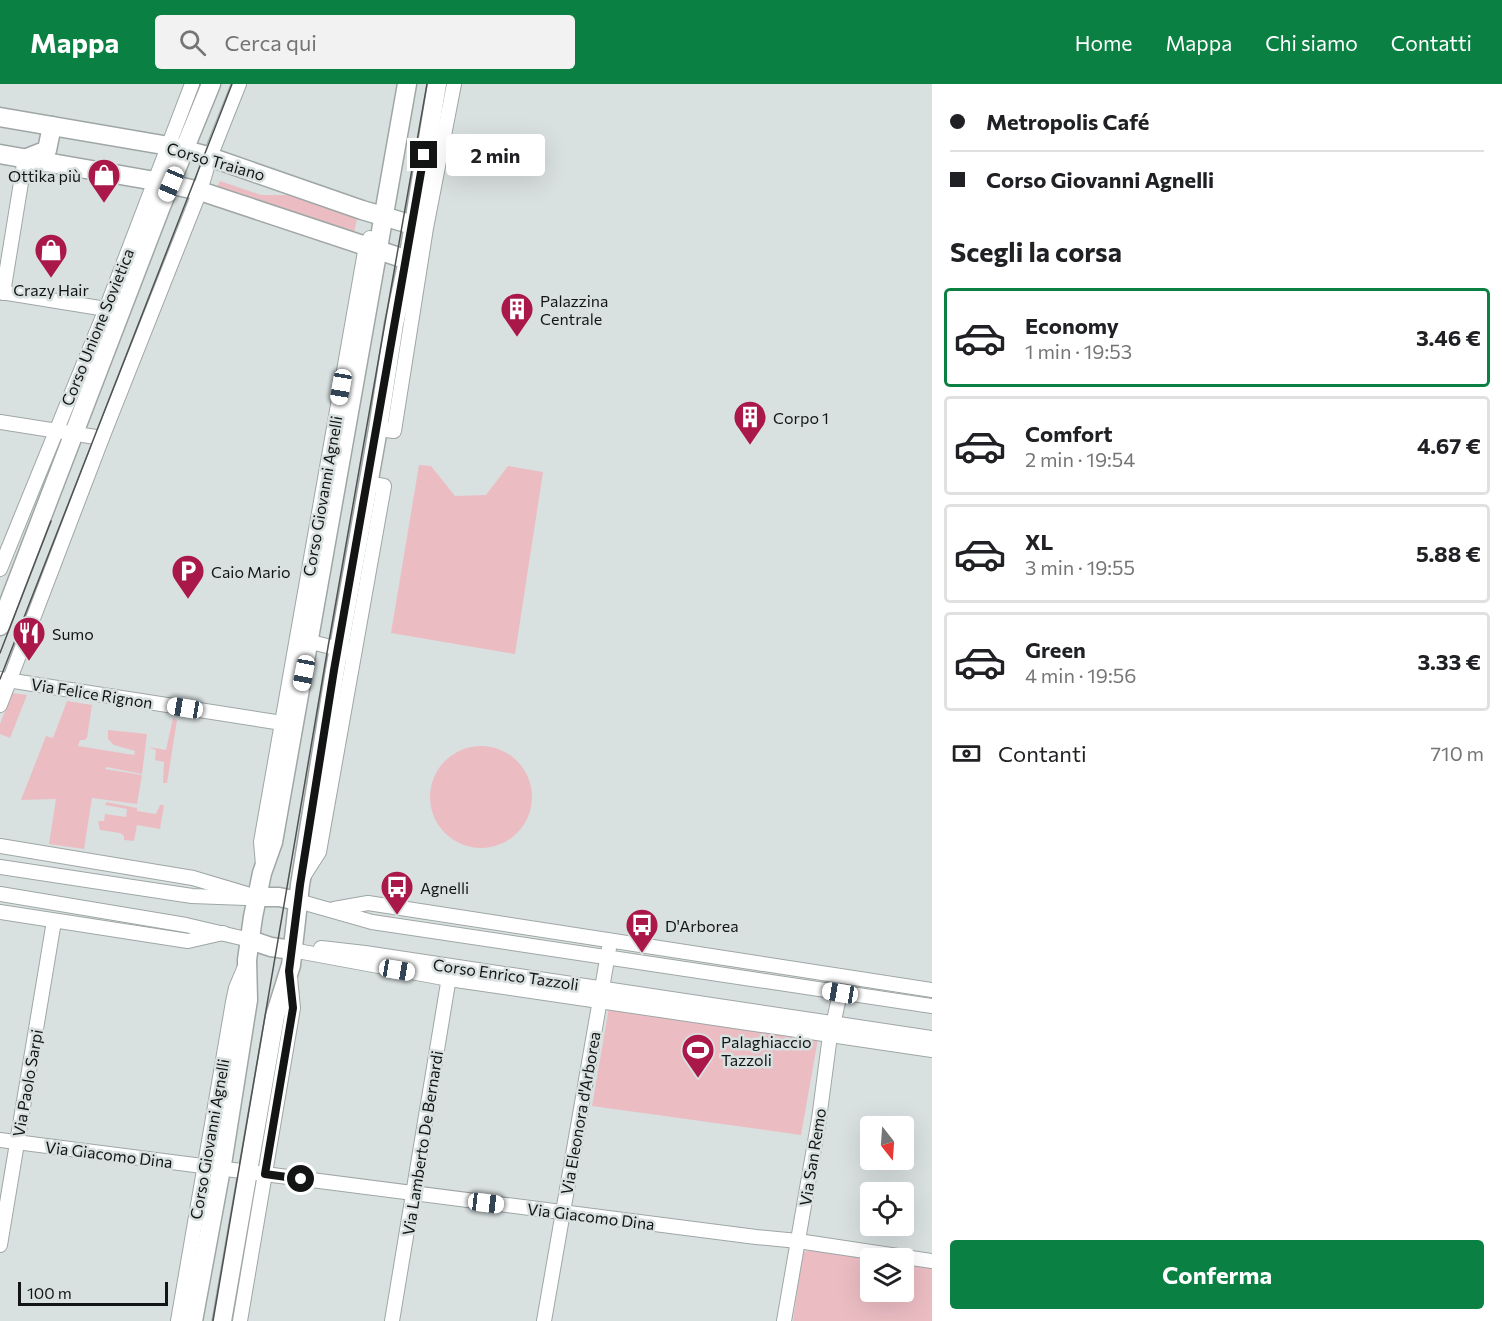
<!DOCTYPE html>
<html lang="it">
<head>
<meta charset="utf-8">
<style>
  body { margin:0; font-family:Commissioner,sans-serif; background:#f2f2f2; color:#202124; height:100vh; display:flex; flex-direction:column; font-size:22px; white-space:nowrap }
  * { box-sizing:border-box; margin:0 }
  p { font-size:20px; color:#757577 }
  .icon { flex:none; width:33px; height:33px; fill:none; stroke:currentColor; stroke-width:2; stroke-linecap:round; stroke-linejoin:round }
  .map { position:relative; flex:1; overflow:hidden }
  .side { display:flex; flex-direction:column; background:#fff; width:570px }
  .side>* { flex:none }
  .hud { display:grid; align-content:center; height:132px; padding:0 18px; background:#fff }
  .needle { width:39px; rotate:163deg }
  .buttons { position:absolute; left:860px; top:1032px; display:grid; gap:12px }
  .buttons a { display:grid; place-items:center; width:54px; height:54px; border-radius:6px; background:#fff; box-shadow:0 6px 24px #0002; font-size:30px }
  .scale { position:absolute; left:18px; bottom:15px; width:150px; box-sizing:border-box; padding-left:6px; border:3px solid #131515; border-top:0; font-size:16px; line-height:21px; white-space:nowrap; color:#131515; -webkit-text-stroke:4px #d9e0e0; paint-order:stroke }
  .end { position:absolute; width:27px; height:27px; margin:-14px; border:8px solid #131515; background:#fff; box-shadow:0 0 0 3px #fff }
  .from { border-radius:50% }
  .bubble { position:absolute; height:42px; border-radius:6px; background:#fff; box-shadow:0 6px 24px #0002; font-size:20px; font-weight:700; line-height:42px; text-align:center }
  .car { position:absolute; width:18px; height:36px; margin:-18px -9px; border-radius:8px; box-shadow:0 0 4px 2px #0007; background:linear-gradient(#fff 24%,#345 0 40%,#fff 0 76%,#345 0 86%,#fff 0) }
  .hud b { display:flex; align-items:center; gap:21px; height:57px; font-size:22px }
  .hud b+b { border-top:2px solid #e0e0e0 }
  .hud i { width:15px; height:15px; background:#202124 }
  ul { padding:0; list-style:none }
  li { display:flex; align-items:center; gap:18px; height:99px; margin:0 12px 9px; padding:0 6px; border:3px solid #e0e0e0; border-radius:6px }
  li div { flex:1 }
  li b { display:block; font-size:22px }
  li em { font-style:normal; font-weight:700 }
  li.active { border-color:#0b8043 }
  li>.icon { width:54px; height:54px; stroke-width:1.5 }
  h2 { padding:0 18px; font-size:27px; line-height:72px }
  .pay { display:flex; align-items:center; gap:15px; height:66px; padding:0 18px; font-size:22px }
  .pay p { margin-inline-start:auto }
  .cta { display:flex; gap:12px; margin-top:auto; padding:12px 18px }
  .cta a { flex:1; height:69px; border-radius:6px; background:#0b8043; color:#fff; font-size:24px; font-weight:700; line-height:69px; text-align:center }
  header { display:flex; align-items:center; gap:36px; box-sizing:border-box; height:84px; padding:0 30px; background:#0b8043; color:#fff }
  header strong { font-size:28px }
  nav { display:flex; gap:33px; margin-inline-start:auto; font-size:21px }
  .search { width:420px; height:54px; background:#f2f2f2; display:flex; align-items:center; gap:15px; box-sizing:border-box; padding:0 21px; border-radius:6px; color:#757577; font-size:22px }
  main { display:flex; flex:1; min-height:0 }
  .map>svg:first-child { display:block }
  .green { fill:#ebbdc3 }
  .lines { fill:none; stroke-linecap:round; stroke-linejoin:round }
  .minor-casing { stroke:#9fa6a6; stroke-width:16 }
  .major-casing { stroke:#9fa6a6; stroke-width:21 }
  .minor { stroke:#fff; stroke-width:14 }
  .major { stroke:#fff; stroke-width:18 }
  .tram { stroke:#4e5252; stroke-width:1.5 }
  .route { stroke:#131515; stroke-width:8 }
  .labels { text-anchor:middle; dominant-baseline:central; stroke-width:5; stroke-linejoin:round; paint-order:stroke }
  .street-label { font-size:16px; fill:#131515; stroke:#d9e0e0 }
  .poi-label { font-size:16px; fill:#131515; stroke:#d9e0e0; text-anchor:start }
</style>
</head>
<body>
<header>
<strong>Mappa</strong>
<div class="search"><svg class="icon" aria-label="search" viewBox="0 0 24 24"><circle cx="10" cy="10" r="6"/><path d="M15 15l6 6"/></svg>Cerca qui</div>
<nav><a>Home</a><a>Mappa</a><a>Chi siamo</a><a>Contatti</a></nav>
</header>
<main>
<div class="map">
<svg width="932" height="1237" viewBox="0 0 932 1237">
  <rect width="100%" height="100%" fill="#d9e0e0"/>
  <!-- green -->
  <g class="green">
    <polygon points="220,97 261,111 290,111 357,134 354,150 217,103"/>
    <polygon points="419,381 431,382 455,412 486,411 508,382 543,388 515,570 391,549"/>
    <polygon points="12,609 27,611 10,654 0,650 0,640"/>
    <polygon points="67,617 92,621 87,654 84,656 80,656 78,662 134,671 135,667 114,661 108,655 108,646 147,650 142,690 106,683 105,685 142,691 137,720 92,714 84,765 49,760 56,715 21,716 46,652 53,654"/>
    <polygon points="173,634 177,636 167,699 163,699 164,678 155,676 156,666 149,663 166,666"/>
    <circle cx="481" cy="713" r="51"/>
    <polygon points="106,718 137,724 137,727 156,730 160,721 164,721 160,745 137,741 134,757 124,756 124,752 120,749 100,746 98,737 104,737 105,730 126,733 127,725 105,721"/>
    <polygon points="609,923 818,955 801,1051 592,1022"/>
    <polygon points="818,1165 870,1174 870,1208 903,1208 903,1178 932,1182 932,1237 793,1237 803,1168"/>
  </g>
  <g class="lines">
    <!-- minor casing -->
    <g class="minor-casing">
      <g id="minor">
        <polyline points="0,208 106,225"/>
        <polyline points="3,209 25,74"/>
        <polyline points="0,338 102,354"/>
        <polyline points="378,345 394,347 426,144 454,0"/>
        <polyline points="0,485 106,225 192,0"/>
        <polyline points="299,555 347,567"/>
        <polyline points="0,595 282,639"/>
        <polyline points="0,621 102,354 200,107 210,73 239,0"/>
        <polyline points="0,762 193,794 257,813"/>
        <polyline points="263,781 261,758 366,162 370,154"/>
        <polyline points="0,783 192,812 246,814"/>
        <polyline points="303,793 319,768 384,402 367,399"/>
        <polyline points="0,810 186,841 250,856"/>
        <polyline points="298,817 372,838 932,922"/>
        <polyline points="334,825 368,819 932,906"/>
        <polyline points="0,828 188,857 223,849"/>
        <polyline points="321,864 365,869 932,954"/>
        <polyline points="292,866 449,895 932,966"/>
        <polyline points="0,1056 756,1153 798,1157 932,1177"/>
        <polyline points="0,1161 54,837"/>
        <polyline points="178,1237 233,918 236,904 246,880"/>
        <polyline points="240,1237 293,924 290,893"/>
        <polyline points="392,1237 450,887"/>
        <polyline points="544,1237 609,864"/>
        <polyline points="784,1237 819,1035 829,959 840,909"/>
      </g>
    </g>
    <!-- major casing -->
    <g class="major-casing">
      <g id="major">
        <polyline points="0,33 169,62 204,71 362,126 413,141"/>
        <polyline points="0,70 155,97 200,107 408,176"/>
        <polyline points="27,74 47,66 52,42"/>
        <polyline points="0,542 160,125 211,0"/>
        <polyline points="257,813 279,813 298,817"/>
        <polyline points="250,856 271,863 292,866"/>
        <polyline points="193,1237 223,1074 248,916 247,876 253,833 262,789 273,758 407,0"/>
        <polyline points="222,1237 275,932 291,881 300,801 335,586 378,345 394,240 408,176 437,0"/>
      </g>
    </g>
    <!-- minor -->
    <use href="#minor" class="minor"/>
    <!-- major -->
    <use href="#major" class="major"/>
    <!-- tram -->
    <g class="tram">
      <polyline points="0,569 51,437"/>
      <polyline points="0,595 232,0"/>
      <polyline points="213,1237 328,563 427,0"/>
    </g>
  </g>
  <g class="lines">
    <!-- route -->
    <polyline class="route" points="301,1095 265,1090 293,924 289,887 300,801 334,586 424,71"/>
  </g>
  <!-- icons -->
  <defs>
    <g id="shop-pin" transform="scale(1.725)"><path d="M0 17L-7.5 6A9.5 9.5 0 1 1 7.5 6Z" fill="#aa1749" stroke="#d9e0e0"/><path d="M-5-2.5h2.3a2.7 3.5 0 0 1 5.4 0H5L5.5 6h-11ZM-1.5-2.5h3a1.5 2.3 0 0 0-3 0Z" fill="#fff"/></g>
    <g id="building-pin" transform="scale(1.725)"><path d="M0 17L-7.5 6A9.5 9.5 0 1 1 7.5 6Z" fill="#aa1749" stroke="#d9e0e0"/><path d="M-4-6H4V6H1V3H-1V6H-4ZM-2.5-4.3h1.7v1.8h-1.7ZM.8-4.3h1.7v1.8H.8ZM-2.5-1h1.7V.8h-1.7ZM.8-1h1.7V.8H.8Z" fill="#fff"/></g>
    <g id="parking-pin" transform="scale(1.725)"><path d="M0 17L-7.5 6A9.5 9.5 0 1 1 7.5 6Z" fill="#aa1749" stroke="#d9e0e0"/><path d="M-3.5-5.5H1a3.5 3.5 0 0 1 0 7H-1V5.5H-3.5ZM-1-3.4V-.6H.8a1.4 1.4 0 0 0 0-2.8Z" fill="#fff"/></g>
    <g id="restaurant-pin" transform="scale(1.725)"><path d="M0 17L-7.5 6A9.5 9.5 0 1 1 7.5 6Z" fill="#aa1749" stroke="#d9e0e0"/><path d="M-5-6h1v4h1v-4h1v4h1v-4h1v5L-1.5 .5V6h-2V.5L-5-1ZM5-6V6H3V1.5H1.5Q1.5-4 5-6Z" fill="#fff"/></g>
    <g id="bus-pin" transform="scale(1.725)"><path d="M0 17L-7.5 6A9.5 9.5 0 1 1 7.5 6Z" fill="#aa1749" stroke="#d9e0e0"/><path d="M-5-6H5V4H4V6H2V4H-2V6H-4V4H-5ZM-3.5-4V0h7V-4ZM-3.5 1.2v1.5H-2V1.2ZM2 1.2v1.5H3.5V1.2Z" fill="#fff"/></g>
    <g id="stadium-pin" transform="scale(1.725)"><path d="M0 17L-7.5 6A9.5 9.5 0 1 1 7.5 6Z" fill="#aa1749" stroke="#d9e0e0"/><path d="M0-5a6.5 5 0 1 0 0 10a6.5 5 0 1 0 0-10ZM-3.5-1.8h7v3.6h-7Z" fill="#fff"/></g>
  </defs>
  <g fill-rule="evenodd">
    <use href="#shop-pin" x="104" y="91"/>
    <use href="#shop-pin" x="51" y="166"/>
    <use href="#building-pin" x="517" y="225"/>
    <use href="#building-pin" x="750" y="333"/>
    <use href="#parking-pin" x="188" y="487"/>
    <use href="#restaurant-pin" x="29" y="549"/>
    <use href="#bus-pin" x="397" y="803"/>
    <use href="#bus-pin" x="642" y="841"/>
    <use href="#stadium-pin" x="698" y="966"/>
  </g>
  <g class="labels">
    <!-- street labels -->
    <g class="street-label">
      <text transform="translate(216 77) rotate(16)">Corso Traiano</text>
      <text transform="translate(97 243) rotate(-68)">Corso Unione Sovietica</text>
      <text transform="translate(322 412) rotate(-80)">Corso Giovanni Agnelli</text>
      <text transform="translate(92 609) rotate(9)">Via Felice Rignon</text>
      <text transform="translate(506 890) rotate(8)">Corso Enrico Tazzoli</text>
      <text transform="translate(27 999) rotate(-80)">Via Paolo Sarpi</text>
      <text transform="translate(580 1029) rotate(-80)">Via Eleonora d'Arborea</text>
      <text transform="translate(209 1055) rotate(-80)">Corso Giovanni Agnelli</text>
      <text transform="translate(422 1059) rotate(-81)">Via Lamberto De Bernardi</text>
      <text transform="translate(109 1070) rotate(7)">Via Giacomo Dina</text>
      <text transform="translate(812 1073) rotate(-81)">Via San Remo</text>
      <text transform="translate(591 1132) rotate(7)">Via Giacomo Dina</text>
    </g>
    <!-- poi labels -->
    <g class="poi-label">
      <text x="81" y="91" text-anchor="end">Ottika più</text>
      <text x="51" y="205" text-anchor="middle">Crazy Hair</text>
      <text x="540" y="216">Palazzina<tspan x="540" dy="18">Centrale</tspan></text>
      <text x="773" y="333">Corpo 1</text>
      <text x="211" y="487">Caio Mario</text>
      <text x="52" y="549">Sumo</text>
      <text x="420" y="803">Agnelli</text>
      <text x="665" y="841">D'Arborea</text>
      <text x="721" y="957">Palaghiaccio<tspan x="721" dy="18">Tazzoli</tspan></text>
    </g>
  </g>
</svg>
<div class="buttons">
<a><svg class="needle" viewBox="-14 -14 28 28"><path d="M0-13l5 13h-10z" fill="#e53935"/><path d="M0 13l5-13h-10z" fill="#757577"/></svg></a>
<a><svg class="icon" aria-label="locate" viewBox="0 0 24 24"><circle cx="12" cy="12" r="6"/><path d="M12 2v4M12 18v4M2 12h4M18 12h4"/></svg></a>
<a><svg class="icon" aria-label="layers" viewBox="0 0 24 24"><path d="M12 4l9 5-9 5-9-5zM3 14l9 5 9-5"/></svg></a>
</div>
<div class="scale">100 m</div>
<i class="end from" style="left:301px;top:1095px"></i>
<i class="end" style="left:424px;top:71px"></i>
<div class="bubble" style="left:446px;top:50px;width:99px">2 min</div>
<i class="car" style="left:171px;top:100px;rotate:203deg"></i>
<i class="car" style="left:341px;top:303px;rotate:190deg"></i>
<i class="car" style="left:304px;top:589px;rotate:191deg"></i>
<i class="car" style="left:185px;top:624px;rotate:279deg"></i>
<i class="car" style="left:397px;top:886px;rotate:100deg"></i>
<i class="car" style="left:840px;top:909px;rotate:279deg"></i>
<i class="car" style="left:486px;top:1119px;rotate:97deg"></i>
</div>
<section class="side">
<div class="hud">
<b><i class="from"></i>Metropolis Café</b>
<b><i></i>Corso Giovanni Agnelli</b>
</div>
<h2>Scegli la corsa</h2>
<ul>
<li class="active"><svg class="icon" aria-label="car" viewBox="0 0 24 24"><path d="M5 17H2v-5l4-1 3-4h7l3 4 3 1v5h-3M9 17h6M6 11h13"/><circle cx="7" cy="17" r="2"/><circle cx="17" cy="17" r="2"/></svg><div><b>Economy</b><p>1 min · 19:53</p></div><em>3.46 €</em></li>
<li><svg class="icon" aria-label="car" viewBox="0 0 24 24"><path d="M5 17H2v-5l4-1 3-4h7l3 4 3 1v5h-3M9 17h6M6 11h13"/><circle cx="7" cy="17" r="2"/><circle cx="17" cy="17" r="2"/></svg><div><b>Comfort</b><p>2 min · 19:54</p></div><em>4.67 €</em></li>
<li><svg class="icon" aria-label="car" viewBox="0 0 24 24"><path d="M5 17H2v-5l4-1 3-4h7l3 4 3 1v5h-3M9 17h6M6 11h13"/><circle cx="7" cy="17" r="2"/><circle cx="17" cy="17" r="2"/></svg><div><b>XL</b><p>3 min · 19:55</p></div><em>5.88 €</em></li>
<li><svg class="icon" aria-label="car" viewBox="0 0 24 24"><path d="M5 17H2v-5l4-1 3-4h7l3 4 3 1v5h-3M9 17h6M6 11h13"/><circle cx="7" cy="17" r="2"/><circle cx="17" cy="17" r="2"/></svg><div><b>Green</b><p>4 min · 19:56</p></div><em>3.33 €</em></li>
</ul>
<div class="pay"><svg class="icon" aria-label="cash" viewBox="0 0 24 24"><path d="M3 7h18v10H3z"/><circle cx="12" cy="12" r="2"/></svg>Contanti<p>710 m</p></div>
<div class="cta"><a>Conferma</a></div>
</section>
</main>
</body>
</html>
